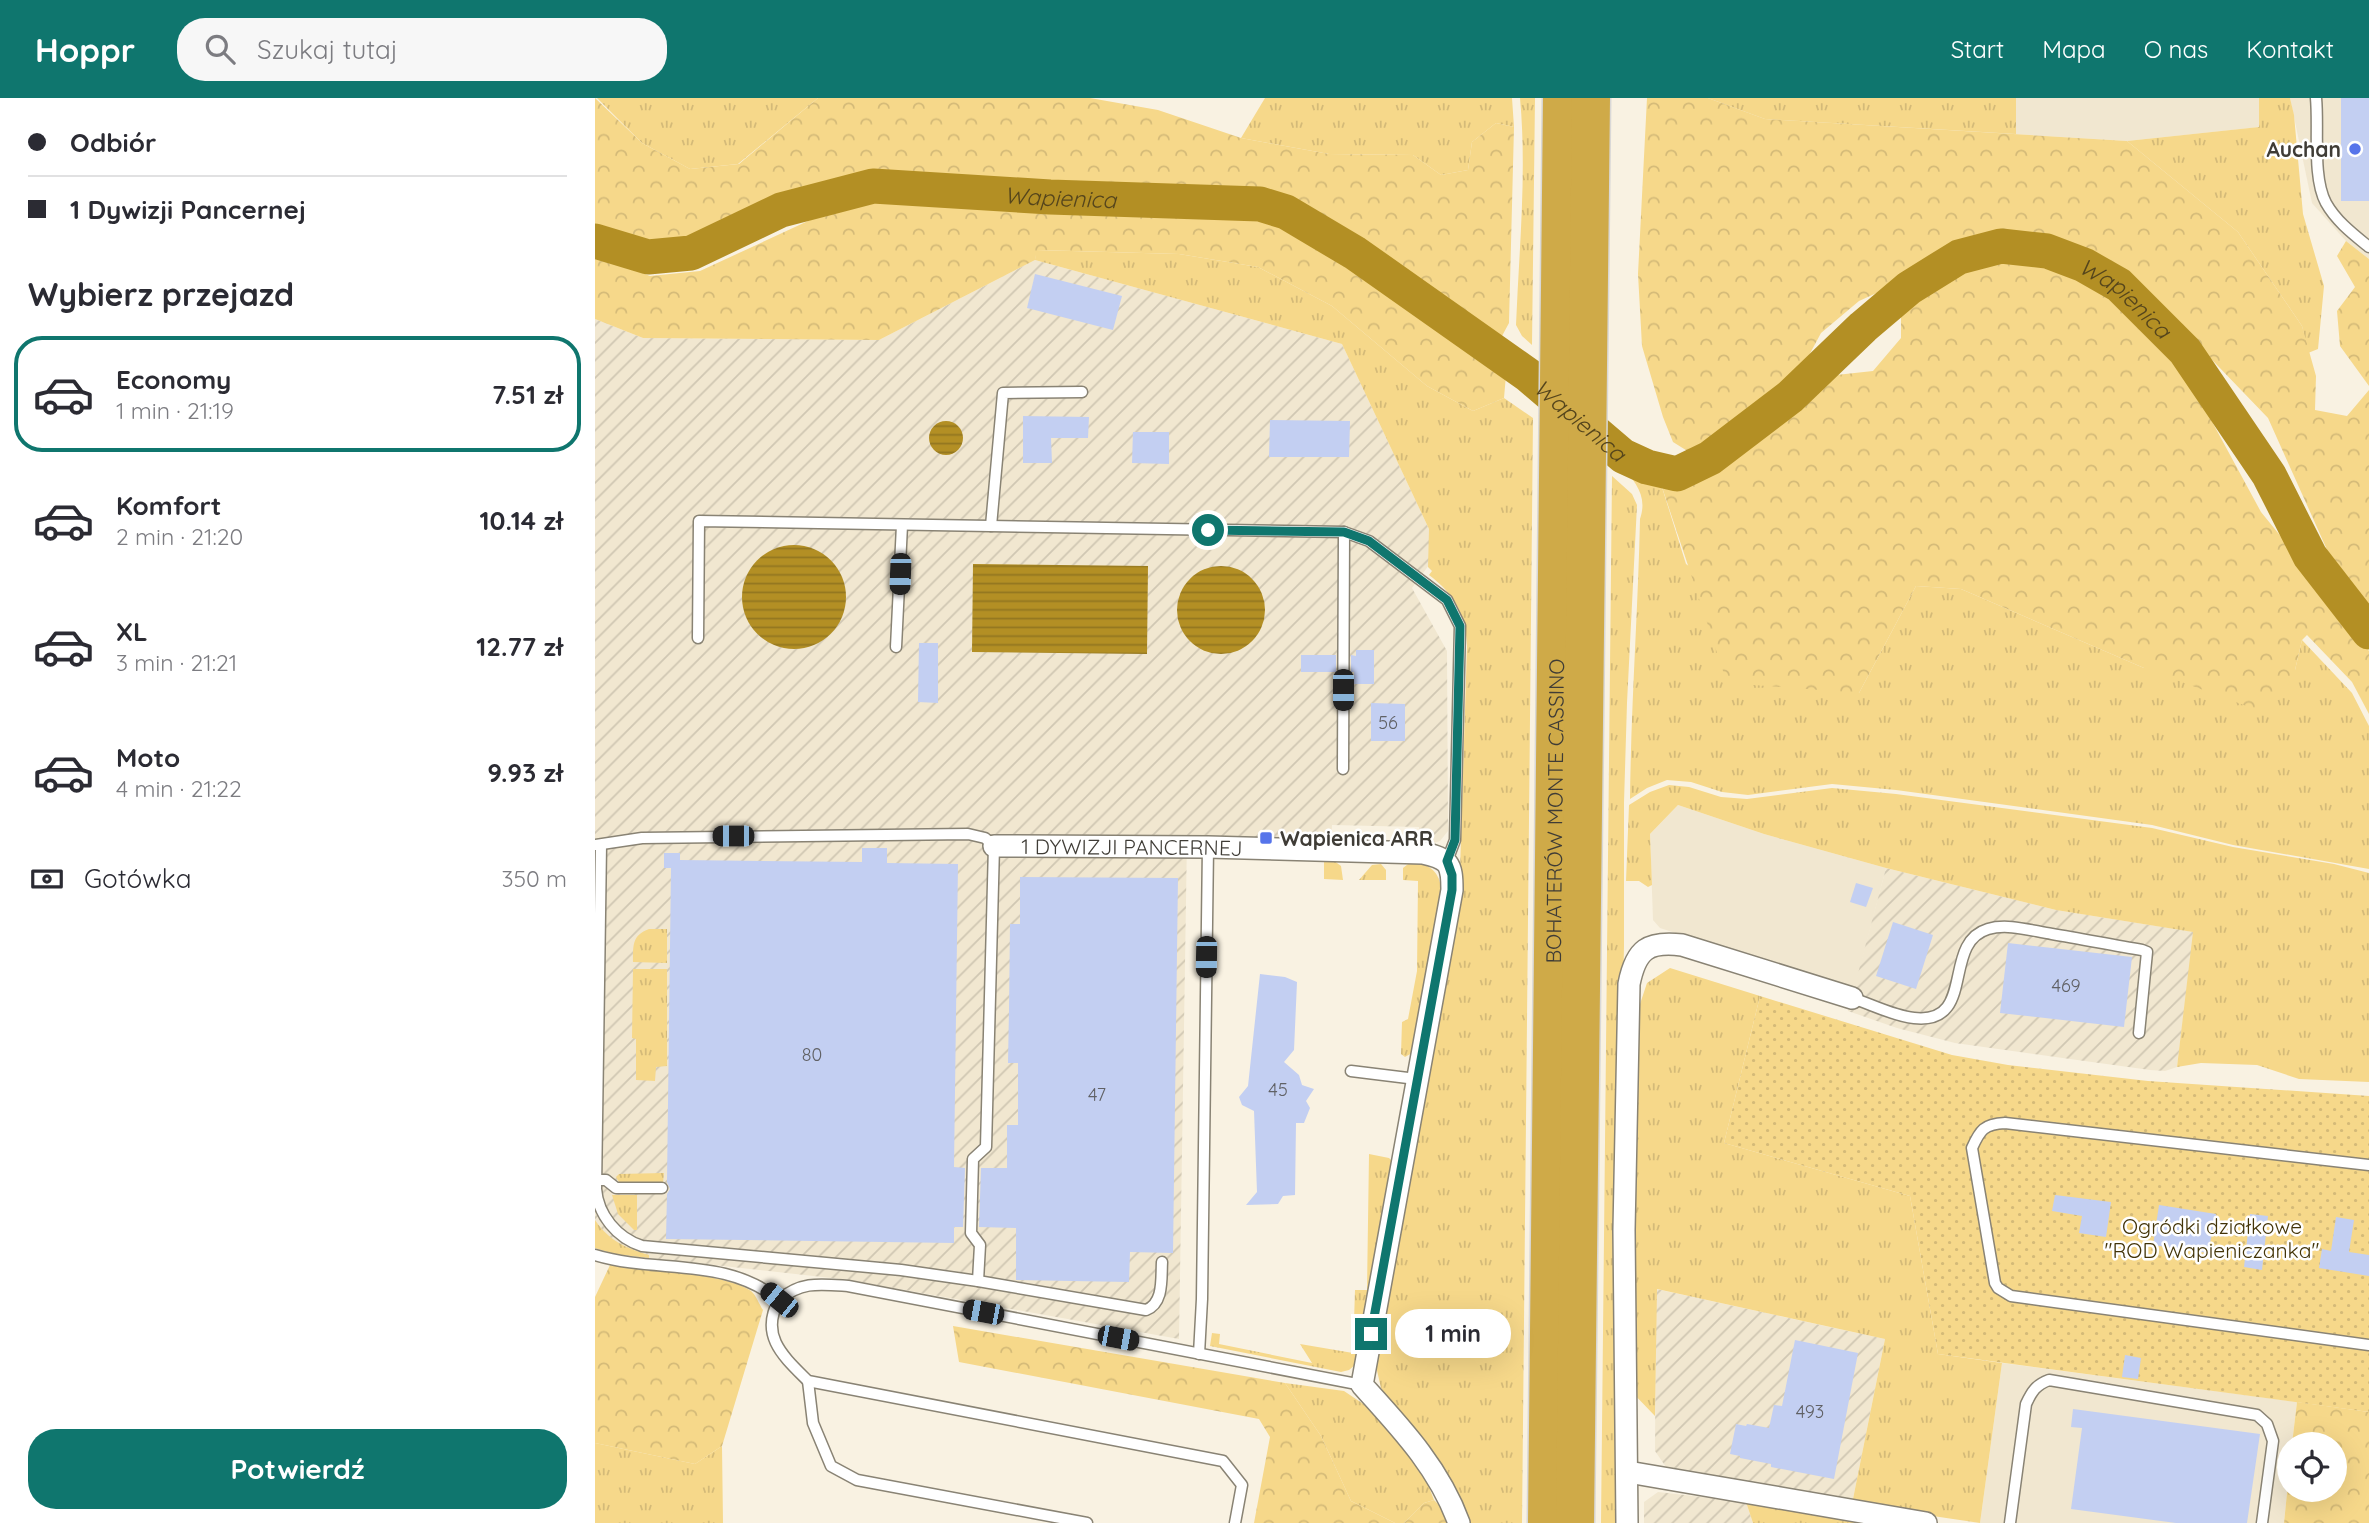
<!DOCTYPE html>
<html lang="pl">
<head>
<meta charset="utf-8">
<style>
  body { margin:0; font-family:Quicksand,sans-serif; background:#f7f7f7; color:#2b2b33; height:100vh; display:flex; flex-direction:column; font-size:26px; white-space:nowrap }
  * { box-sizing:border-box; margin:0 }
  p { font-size:23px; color:#7c7c81 }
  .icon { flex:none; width:38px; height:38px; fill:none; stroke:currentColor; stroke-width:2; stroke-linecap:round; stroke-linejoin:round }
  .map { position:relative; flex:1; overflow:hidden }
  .details { display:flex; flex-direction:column; background:#fff; width:595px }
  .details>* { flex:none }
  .guide { display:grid; align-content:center; height:154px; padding:0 28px; background:#fff }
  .fabs { position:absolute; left:1682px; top:1334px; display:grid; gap:14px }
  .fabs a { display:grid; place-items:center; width:70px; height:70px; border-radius:50%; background:#fff; box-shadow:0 7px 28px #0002; font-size:35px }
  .end { position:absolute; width:32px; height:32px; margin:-16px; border:9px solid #0f766e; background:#fff; box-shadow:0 0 0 4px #fff }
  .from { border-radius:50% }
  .bubble { position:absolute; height:49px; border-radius:24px; background:#fff; box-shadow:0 7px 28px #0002; font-size:23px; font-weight:700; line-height:49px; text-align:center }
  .car { position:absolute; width:21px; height:42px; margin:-21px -10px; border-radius:9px; box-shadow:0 0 5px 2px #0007; background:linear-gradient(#222 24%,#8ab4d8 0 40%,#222 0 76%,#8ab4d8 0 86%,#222 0) }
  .guide b { display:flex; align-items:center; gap:24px; height:66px; font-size:26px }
  .guide b+b { border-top:2px solid #e1e1e2 }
  .guide i { width:18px; height:18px; background:#2b2b33 }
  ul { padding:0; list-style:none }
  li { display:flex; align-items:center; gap:21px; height:116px; margin:0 14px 10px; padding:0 14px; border:4px solid transparent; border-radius:28px }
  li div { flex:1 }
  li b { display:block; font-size:26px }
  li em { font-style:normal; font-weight:700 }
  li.current { border-color:#0f766e }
  li>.icon { width:63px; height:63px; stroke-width:1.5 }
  h2 { padding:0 28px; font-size:32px; line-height:84px }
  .pay { display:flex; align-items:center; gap:18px; height:77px; padding:0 28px; font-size:26px }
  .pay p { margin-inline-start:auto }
  .button { display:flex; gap:14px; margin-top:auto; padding:14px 28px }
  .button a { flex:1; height:80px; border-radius:28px; background:#0f766e; color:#fff; font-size:28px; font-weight:700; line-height:80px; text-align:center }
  header { display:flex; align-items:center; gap:42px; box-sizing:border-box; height:98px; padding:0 35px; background:#0f766e; color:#fff }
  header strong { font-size:33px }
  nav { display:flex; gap:38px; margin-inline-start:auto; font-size:24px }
  .search { width:490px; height:63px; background:#f7f7f7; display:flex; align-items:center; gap:18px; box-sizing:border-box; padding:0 24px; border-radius:28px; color:#7c7c81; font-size:26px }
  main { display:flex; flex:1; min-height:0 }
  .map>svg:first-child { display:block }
  .built { fill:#f1e7d0 }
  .industrial { fill:url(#industrial-furrows) }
  .grass { fill:url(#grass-tufts) }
  .forest { fill:url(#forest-crowns) }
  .garden { fill:url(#garden-dots) }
  .water { fill:url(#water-rules) }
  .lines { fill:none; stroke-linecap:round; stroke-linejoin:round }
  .river { stroke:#b38f24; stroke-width:35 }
  .building { fill:#c3cff2 }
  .lane-casing { stroke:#898374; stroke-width:13 }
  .street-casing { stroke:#898374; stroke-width:24 }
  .highway-casing { stroke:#d9d8d7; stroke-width:41 }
  .lane { stroke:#fff; stroke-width:10 }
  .street { stroke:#fff; stroke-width:21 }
  .highway { stroke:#cfaa48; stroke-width:38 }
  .route { stroke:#0f766e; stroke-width:9 }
  .poi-dot { fill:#5674ea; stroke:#fff; stroke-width:2.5 }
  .labels { text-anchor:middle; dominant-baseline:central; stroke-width:5; stroke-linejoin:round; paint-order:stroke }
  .number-label { font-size:18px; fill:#606165 }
  .poi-label { font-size:21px; font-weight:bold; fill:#3f3c36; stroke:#fff; text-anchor:end }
  .street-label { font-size:21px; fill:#3f3c36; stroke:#fff }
  .park-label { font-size:21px; fill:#433408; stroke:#fff }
  .water-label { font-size:23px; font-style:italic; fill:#55451c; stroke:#fff }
</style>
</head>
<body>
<header>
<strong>Hoppr</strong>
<div class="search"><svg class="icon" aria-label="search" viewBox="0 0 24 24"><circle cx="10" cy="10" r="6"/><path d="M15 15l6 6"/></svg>Szukaj tutaj</div>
<nav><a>Start</a><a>Mapa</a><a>O nas</a><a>Kontakt</a></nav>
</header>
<main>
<section class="details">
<div class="guide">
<b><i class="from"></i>Odbiór</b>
<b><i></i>1 Dywizji Pancernej</b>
</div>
<h2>Wybierz przejazd</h2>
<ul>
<li class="current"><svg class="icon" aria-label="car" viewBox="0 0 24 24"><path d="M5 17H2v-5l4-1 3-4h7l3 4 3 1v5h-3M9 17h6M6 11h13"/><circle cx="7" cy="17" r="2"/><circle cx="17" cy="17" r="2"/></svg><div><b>Economy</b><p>1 min · 21:19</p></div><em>7.51 zł</em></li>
<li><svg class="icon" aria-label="car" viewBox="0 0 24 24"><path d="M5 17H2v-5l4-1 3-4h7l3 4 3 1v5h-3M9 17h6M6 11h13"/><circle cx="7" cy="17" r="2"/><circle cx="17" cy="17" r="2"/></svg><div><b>Komfort</b><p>2 min · 21:20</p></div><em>10.14 zł</em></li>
<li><svg class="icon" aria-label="car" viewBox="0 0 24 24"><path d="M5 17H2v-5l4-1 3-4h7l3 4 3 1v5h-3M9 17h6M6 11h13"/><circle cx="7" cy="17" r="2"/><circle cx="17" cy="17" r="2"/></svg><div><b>XL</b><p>3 min · 21:21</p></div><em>12.77 zł</em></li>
<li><svg class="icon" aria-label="car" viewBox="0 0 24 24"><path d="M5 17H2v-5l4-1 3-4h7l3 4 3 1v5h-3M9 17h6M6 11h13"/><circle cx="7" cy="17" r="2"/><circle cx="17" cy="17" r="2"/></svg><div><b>Moto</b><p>4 min · 21:22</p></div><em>9.93 zł</em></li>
</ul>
<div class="pay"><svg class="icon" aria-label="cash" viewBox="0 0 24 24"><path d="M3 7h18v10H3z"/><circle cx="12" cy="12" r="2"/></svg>Gotówka<p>350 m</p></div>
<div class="button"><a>Potwierdź</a></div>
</section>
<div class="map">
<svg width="1774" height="1425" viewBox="0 0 1774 1425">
  <defs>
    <pattern id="industrial-furrows" width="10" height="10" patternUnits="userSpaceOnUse" patternTransform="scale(1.75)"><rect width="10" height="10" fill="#f1e7d0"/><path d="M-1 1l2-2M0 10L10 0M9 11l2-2" fill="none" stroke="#d0c7b3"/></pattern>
    <pattern id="grass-tufts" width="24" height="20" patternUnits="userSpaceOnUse" patternTransform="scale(1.75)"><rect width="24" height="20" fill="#f6d88a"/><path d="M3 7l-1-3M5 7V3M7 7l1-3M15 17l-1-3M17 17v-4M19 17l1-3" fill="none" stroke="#d4ba78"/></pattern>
    <pattern id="forest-crowns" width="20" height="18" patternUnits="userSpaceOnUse" patternTransform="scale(1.75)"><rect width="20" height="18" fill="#f6d88a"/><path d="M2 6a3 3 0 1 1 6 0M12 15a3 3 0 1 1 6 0" fill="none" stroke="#d4ba78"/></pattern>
    <pattern id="garden-dots" width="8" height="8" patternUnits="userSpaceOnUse" patternTransform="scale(1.75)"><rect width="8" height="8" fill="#f6d88a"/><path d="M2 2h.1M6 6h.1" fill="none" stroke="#d4ba78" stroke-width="1.8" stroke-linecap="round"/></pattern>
    <pattern id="water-rules" width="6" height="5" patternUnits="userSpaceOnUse" patternTransform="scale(1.75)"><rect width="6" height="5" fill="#b38f24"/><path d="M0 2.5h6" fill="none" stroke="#937620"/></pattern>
  </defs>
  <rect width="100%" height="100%" fill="#f9f2e2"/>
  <!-- built -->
  <g class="built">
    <polygon points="1113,0 1664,0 1665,29 1532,43 1170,21"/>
    <polygon points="1695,0 1774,0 1774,161 1751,143 1717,105"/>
    <polygon points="1083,707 1169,736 1291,770 1259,893 1065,830 1058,822 1055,736"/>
    <polygon points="1407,1265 1702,1304 1697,1346 1694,1346 1694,1375 1689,1425 1385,1425"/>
  </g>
  <!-- industrial -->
  <g class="industrial">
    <polygon points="440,162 747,246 834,431 834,467 817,490 852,553 853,733 845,743 839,745 824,744 824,729 737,727 736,743 592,740 584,1241 254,1182 19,1156 0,1150 0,221 48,240 284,242"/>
    <polygon points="1291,770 1461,812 1599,834 1582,969 1570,973 1555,972 1360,945 1302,930 1253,913"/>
    <polygon points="1061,1191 1290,1241 1257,1406 1073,1372 1060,1353"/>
    <polygon points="1063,1394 1151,1404 1158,1425 1049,1425 1049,1404"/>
  </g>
  <!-- grass -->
  <g class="grass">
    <polygon points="2,0 223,0 143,66 95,71 47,45"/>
    <polygon points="670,0 917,0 919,29 901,25 877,44 873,72 846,77 818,57 734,56 646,40"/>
    <path d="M 925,0 L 940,0 L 937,247 L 927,238 L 921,227 C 924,152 932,75 925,0 Z"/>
    <polygon points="1113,0 1421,0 1421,36 1170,21"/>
    <polygon points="1664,0 1695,0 1699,17 1708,116 1729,188 1723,251 1713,255 1707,228 1643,134 1532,43 1664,29"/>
    <path d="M 441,152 L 584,156 L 663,169 L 737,208 L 832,288 L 878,313 L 909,300 L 938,320 L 927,1425 L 874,1425 L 786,1290 L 780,1264 L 865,772 L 872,548 C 871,516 859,496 834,477 L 837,473 L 833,469 L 834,431 L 747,246 L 440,162 Z"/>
    <path d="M 1026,366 L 1065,383 L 1091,466 L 1264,595 L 1321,488 L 1366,491 L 1549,570 L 1700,572 L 1707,542 L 1757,595 L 1774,628 L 1774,771 L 1638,747 L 1557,727 L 1301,692 L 1237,686 L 1153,697 L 1127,694 L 1096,684 L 1072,682 L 1052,690 L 1035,701 C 1036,607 1043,514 1045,421 C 1053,397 1040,385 1026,366 Z"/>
    <polygon points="1017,378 1037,396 1042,407 1032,605 1029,705 1029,848 1023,1132 1026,1425 1006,1425"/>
    <polygon points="1074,687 1094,689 1126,699 1152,701 1237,690 1301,696 1557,730 1638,749 1739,766 1774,775 1774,984 1704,981 1662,967 1606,965 1582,969 1598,834 1461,812 1291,770 1169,736 1083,707 1055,736 1057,787 1053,789 1044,783 1031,783 1034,707 1055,694"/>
    <polygon points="729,761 738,762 746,768 748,782 729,781"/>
    <path d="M 817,763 C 833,767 843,771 846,789 L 817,955 L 810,959 L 806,956 L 807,924 L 813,921 L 822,873 L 823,783 L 808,782 L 808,770 Z"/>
    <polygon points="786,766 791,772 791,782 764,782 777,767"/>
    <path d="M 54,831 L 72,831 L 72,865 L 38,864 C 38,848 37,837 54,831 Z"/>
    <polygon points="1075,870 1165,898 1129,1045 1315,1098 1343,1256 1407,1265 1385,1425 1257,1406 1290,1241 1062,1191 1060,1318 1034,1291 1042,915 1052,885"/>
    <polygon points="38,871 72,871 72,968 61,969 60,983 41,982 41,941 37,940"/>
    <polygon points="774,1056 794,1060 798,1064 760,1267 754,1272 746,1274 615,1248 617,1235 625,1236 624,1246 717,1265 705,1246 758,1255 760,1192 772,1192"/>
    <polygon points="69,1075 68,1085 24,1084 21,1079 24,1076"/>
    <polygon points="17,1097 42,1097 42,1132 39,1132 23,1116"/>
    <path d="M 0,1122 C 14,1143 31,1150 54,1157 L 54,1160 L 19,1156 L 0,1150 Z"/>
    <polygon points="690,1285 749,1293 767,1305 804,1339 831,1381 839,1402 829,1405 809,1425 800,1425 756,1403 726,1338"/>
    <polygon points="0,1345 100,1366 127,1348 128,1425 0,1425"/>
    <polygon points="1151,1404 1282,1425 1158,1425"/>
  </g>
  <!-- forest -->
  <g class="forest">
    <path d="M 0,0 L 47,45 L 95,71 L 144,66 L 223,0 L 495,0 L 563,12 L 646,40 L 734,56 L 818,57 L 846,77 L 873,72 L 877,44 L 901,25 L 919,29 L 914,225 L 907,238 L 894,235 L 747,134 L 707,105 L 663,95 L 292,74 C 258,78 225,83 193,97 C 180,103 168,111 155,117 C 104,141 54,153 0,130 Z"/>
    <polygon points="1052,0 1113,0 1170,21 1532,43 1643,134 1707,228 1721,278 1720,312 1752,318 1774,292 1774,520 1742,474 1673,320 1571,214 1530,180 1493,158 1464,145 1427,139 1390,141 1344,152 1286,193 1264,203 1226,235 1212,261 1148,319 1094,354 1078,344 1068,319 1047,248 1043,176"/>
    <polygon points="283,104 457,114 657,117 700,133 737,154 911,277 909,300 878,313 832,288 737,208 663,169 584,156 442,152 440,162 284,242 48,240 0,221 0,157 55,178 105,173 226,117"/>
    <polygon points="1751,143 1774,161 1774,288 1745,248 1742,213 1760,189 1742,158"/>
    <polygon points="1427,158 1479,176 1531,208 1581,264 1608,307 1666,414 1751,519 1774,553 1774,616 1757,584 1712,537 1707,542 1700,572 1665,613 1549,570 1366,491 1321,488 1264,595 1132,585 1065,383 1091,381 1126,361 1183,319 1232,278 1278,273 1306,240 1306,214 1341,183 1390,160"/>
    <path d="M 15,1167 C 46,1171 133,1176 156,1193 C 161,1197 164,1206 168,1212 L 127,1348 L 100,1366 L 0,1345 L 0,1199 Z"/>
    <polygon points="358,1228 690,1285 726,1338 756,1403 800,1425 659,1425 675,1339 664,1321 364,1264"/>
    <polygon points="1702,1304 1774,1314 1774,1425 1689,1425 1694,1375 1694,1391 1740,1391 1740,1346 1697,1346"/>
    <polygon points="839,1402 846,1409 854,1425 809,1425 829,1405"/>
  </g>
  <!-- garden -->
  <polygon class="garden" points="1165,898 1357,957 1413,967 1553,983 1774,998 1774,1314 1343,1256 1315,1098 1129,1045"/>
  <!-- water -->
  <g class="water">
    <circle cx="351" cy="340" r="17"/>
    <circle cx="199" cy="499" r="52"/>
    <polygon points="378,466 553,468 552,556 377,554"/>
    <circle cx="626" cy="512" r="44"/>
  </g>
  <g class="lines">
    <!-- river -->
    <path class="river" id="s1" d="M 0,143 L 53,159 L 96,155 L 186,112 L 278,88 L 455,99 L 665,106 L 691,114 L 760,155 L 933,277 L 1028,358 L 1052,369 L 1082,376 L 1115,360 L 1195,299 L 1268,229 L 1314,190 L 1364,159 L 1406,148 L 1452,153 L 1489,167 L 1524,187 L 1590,253 L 1674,377 L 1715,458 L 1774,534"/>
  </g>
  <!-- building -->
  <g class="building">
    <rect x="1746" y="0" width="28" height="103"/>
    <polygon points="440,176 527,198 518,232 432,210"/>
    <polygon points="428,318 494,319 493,340 456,340 457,365 428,365"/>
    <polygon points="675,322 755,323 754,359 674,359"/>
    <polygon points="538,334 574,334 574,366 537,365"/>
    <polygon points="324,545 343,545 343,605 323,604"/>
    <polygon points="761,552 779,552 779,586 759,586 759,574 756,574 756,557 761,558"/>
    <rect x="706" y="557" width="35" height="17"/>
    <polygon points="776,605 810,606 810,643 776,643"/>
    <polygon points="267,750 292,750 292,765 363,766 359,1069 370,1070 368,1129 359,1129 359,1145 71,1141 72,1096 75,1091 72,1084 76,770 69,770 69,755 85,755 85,762 267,764"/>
    <polygon points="425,779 583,780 578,1155 535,1154 534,1184 421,1182 421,1130 384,1129 386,1070 412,1070 412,1027 423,1027 423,965 413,965 414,912 415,826 425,826"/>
    <polygon points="1261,785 1278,790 1271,809 1255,804"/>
    <polygon points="1298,824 1338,837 1321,891 1281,878"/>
    <polygon points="1413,845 1537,859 1529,929 1405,915"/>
    <polygon points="665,876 690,879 702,884 699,952 689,964 704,977 707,987 719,991 711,1003 715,1010 709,1025 701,1025 700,1097 688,1098 683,1106 651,1107 662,1094 659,1013 647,1007 644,999 653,988"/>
    <polygon points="1460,1097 1516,1104 1511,1139 1484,1135 1487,1118 1457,1113"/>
    <polygon points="1564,1107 1621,1116 1613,1155 1558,1147"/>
    <polygon points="1655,1116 1673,1118 1667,1172 1649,1169"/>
    <polygon points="1741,1119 1759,1122 1754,1154 1774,1157 1774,1178 1724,1170 1727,1151 1736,1153"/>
    <polygon points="1200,1242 1263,1255 1239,1381 1176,1369 1176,1366 1145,1360 1145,1358 1135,1356 1141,1326 1151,1328 1152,1326 1174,1330 1179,1307 1187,1308"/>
    <polygon points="1530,1257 1546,1260 1543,1281 1527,1279"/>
    <polygon points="1478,1311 1665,1336 1652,1425 1581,1425 1476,1411 1487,1330 1476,1329"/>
  </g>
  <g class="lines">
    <!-- lane casing -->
    <g class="lane-casing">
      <g id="lane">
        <path d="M 1721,0 C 1724,30 1717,79 1731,105 C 1741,123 1758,136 1774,149"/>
        <polyline points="396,428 408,295 487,294"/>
        <polyline points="103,540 104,423 749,434 774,443 852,502 865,528 860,742 852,763"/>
        <polyline points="301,549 307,427"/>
        <polyline points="748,671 749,434"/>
        <polyline points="0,747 47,740 373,736 390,740 399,748 391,1049 378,1061 376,1135 385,1147 383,1183"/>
        <path d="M 6,747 L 1,1091 C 3,1117 22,1140 47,1148 L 306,1172 L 383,1183 L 551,1212 C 569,1205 566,1181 567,1164"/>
        <path d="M 1257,900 C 1276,906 1298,918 1319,920 C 1382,927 1346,845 1393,831 C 1413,825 1437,833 1457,836 C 1487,841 1517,847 1547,852 L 1552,854 L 1544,935"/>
        <polyline points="756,973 821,981"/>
        <path d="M 1774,1067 L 1410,1025 C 1389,1026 1385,1032 1377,1050 L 1400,1185 L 1403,1190 L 1416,1198 L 1774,1247"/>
        <polyline points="1,1082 11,1082 21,1090 67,1090"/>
        <path d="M 0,1157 C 62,1176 130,1158 184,1202 C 206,1183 225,1186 253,1188 L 767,1287"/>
        <path d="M 184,1202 C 164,1238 189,1259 213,1283 L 628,1363 L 647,1387 L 640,1425"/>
        <polyline points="604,1256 607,1201 613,749"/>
        <polyline points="213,1283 218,1325 236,1368 262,1382 492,1425"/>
        <path d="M 1415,1425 L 1431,1306 C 1437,1293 1441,1287 1454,1282 L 1662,1317 L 1672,1326 L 1678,1343 L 1667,1425"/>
      </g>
    </g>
    <!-- street casing -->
    <g class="street-casing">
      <g id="street">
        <path id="s2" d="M 399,748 L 613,749 L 828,755 C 854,761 857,765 857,792 L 767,1287 C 806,1330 844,1370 864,1425"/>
        <polyline points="1033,1374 1331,1425"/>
        <path d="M 1032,1425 L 1029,1132 L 1034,886 C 1041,851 1053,843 1087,847 L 1257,900"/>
      </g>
    </g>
    <!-- highway casing -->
    <g class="highway-casing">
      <g id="highway">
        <path id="s3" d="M 952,1425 L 967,0"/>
        <polyline points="980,1425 996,0"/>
      </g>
    </g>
    <!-- lane -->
    <use href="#lane" class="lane"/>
    <!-- street -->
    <use href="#street" class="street"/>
    <!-- highway -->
    <use href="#highway" class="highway"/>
  </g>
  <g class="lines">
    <!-- route -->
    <polyline class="route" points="613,432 749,434 774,443 852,502 865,528 860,742 852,763 857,777 857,792 776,1236"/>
  </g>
  <!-- markers -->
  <g class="poi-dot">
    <circle cx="1760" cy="51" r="7"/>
    <rect x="664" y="733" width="14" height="14" rx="3.5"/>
  </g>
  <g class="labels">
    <!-- number labels -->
    <g class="number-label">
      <text x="793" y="624">56</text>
      <text x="1471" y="887">469</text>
      <text x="217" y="956">80</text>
      <text x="683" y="991">45</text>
      <text x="502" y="996">47</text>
      <text x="1215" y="1313">493</text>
    </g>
    <!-- poi labels -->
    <g class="poi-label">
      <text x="1746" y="51">Auchan</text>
      <text x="685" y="740" text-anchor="start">Wapienica ARR</text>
    </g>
    <!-- street labels -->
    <g class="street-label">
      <text stroke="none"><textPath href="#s3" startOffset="712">BOHATERÓW MONTE CASSINO</textPath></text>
      <text stroke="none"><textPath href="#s2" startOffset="138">1 DYWIZJI PANCERNEJ</textPath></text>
    </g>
    <!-- park labels -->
    <g class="park-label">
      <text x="1617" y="1128">Ogródki działkowe<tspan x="1617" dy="24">"ROD Wapieniczanka"</tspan></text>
    </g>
    <!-- water labels -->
    <g class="water-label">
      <text stroke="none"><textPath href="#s1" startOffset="481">Wapienica</textPath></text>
      <text stroke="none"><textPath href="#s1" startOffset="1722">Wapienica</textPath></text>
      <text stroke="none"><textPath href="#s1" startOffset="1069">Wapienica</textPath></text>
    </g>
  </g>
</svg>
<div class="fabs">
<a><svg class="icon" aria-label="locate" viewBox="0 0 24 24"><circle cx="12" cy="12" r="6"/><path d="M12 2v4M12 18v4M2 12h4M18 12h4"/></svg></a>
</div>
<i class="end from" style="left:613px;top:432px"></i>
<i class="end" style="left:776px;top:1236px"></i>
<div class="bubble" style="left:800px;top:1211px;width:116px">1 min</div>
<i class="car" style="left:305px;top:476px;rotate:182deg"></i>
<i class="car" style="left:748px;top:592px;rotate:180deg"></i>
<i class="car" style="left:138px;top:738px;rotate:270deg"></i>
<i class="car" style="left:611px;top:859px;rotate:181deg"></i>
<i class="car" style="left:184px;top:1202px;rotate:309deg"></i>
<i class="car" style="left:388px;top:1214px;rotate:281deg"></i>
<i class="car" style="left:523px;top:1240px;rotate:101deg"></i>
</div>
</main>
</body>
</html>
